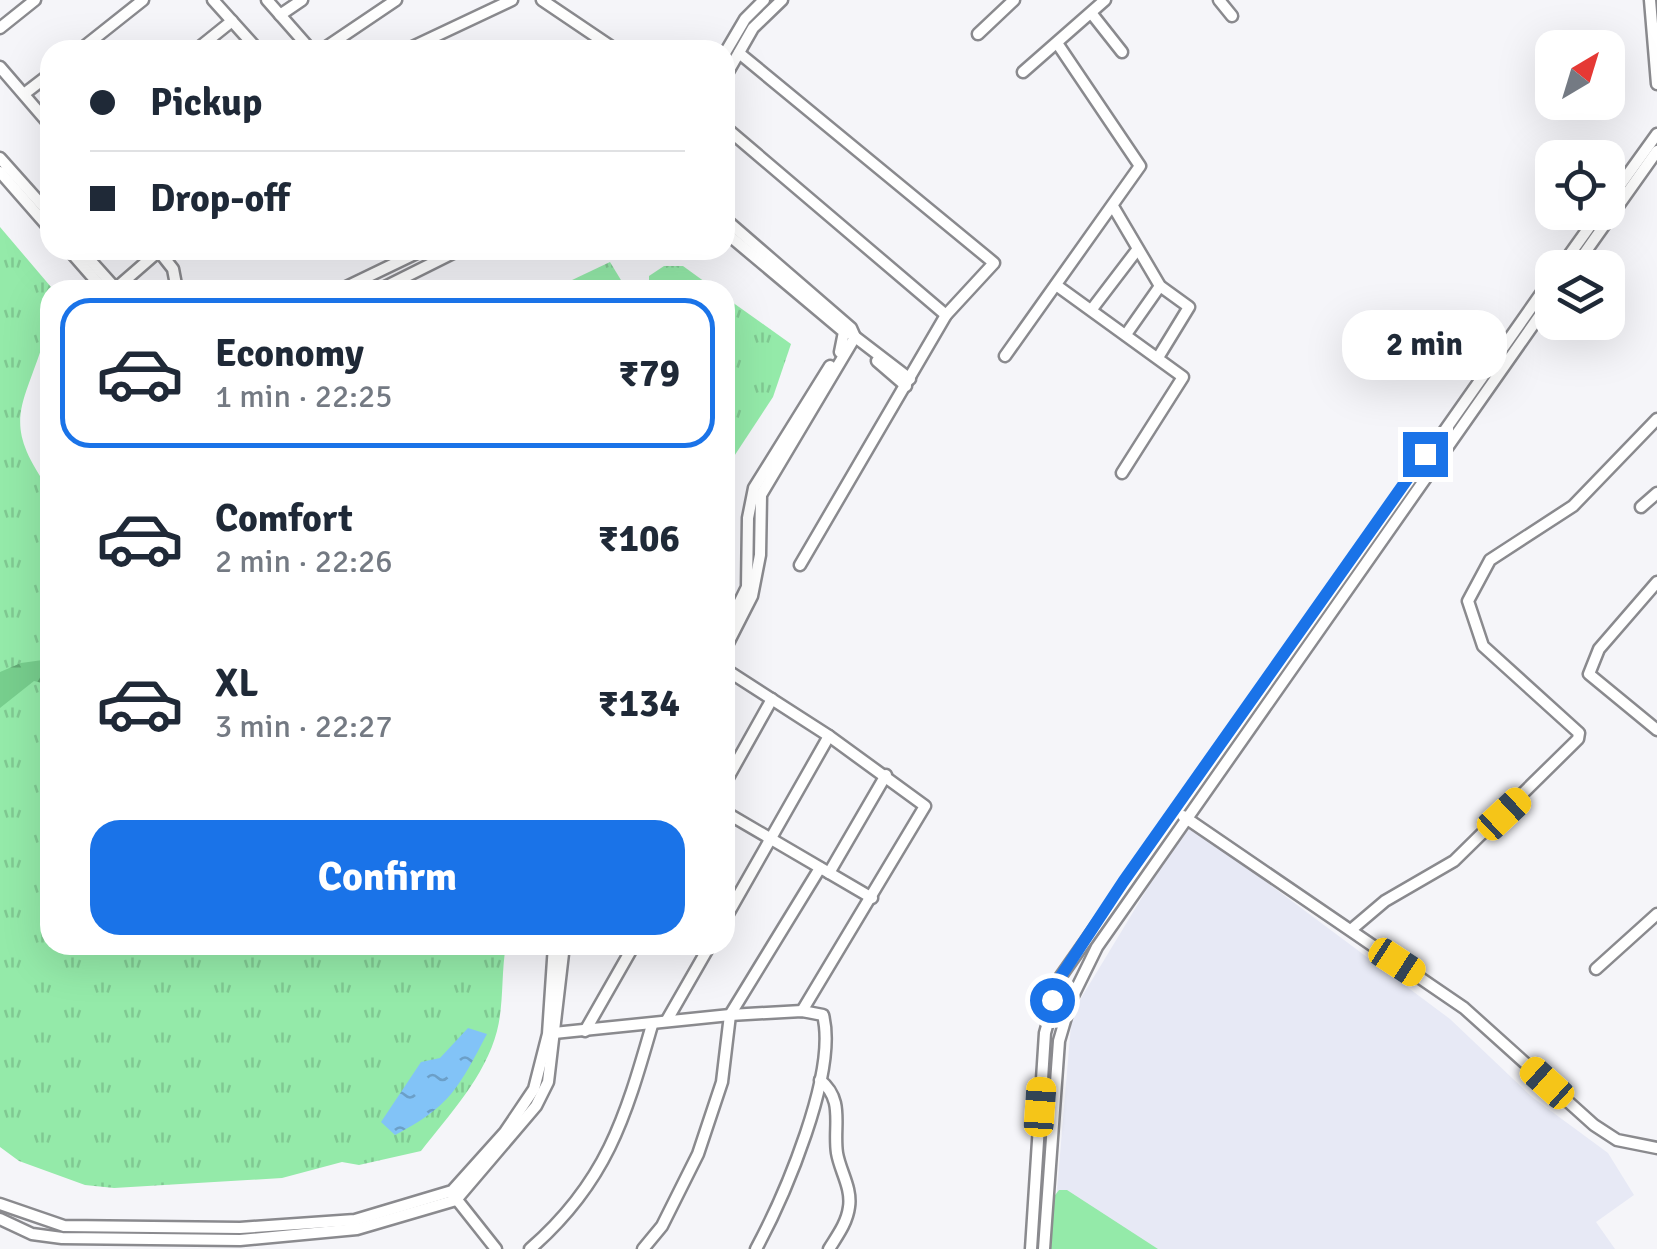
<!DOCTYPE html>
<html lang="en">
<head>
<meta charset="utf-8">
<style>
  body { margin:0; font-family:Signika,sans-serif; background:#f6f6f7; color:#1f2937; height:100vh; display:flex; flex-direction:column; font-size:38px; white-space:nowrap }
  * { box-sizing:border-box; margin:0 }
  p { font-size:32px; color:#747a83 }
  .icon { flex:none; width:55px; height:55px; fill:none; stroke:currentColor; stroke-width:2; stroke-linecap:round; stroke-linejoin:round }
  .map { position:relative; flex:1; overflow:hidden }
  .sheet { position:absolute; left:40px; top:280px; width:695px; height:675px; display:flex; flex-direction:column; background:#fff; border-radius:30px; box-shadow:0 10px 40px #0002 }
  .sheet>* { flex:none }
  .banner { position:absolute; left:40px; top:40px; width:695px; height:220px; border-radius:30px; box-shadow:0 10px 40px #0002; display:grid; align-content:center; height:220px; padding:0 50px; background:#fff }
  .needle { width:65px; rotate:38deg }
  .tools { position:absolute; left:1535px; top:30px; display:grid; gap:20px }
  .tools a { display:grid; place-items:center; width:90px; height:90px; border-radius:20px; background:#fff; box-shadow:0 10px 40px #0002; font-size:50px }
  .end { position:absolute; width:45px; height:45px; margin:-22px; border:12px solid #1a73e8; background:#fff; box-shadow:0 0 0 5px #fff }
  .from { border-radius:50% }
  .bubble { position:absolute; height:70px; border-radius:30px; background:#fff; box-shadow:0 10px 40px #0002; font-size:32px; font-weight:700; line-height:70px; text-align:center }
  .car { position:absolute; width:30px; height:60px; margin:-30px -15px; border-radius:12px; box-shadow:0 0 8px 2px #0007; background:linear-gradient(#f5c518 24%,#345 0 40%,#f5c518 0 76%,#345 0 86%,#f5c518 0) }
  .banner b { display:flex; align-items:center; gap:35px; height:95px; font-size:38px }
  .banner b+b { border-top:2px solid #e0e1e3 }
  .banner i { width:25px; height:25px; background:#1f2937 }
  ul { padding:18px 0 0; list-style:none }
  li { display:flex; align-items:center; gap:30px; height:150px; margin:0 20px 15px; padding:0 30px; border:5px solid transparent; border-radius:30px }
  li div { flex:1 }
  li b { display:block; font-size:38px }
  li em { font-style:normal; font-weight:700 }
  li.selected { border-color:#1a73e8 }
  li>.icon { width:90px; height:90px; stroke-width:1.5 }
  .cta { display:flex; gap:20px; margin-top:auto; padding:20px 50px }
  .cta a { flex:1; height:115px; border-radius:30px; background:#1a73e8; color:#fff; font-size:40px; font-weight:700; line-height:115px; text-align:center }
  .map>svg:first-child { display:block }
  .built { fill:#e7e9f5 }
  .grass { fill:url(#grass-tufts) }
  .forest { fill:url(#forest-firs) }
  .green { fill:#94eaa9 }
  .water { fill:url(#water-ripples) }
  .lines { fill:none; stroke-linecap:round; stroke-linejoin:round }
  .minor-casing { stroke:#8a8a8e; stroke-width:15 }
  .minor { stroke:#fff; stroke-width:10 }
  .route { stroke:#1a73e8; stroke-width:12 }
</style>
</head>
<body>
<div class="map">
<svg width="1657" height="1249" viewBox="0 0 1657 1249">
  <defs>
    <pattern id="grass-tufts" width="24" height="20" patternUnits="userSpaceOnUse" patternTransform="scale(2.5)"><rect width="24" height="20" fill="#94eaa9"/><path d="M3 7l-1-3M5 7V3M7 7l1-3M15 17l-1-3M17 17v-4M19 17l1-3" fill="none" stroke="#80c992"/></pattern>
    <pattern id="forest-firs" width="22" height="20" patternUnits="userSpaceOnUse" patternTransform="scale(2.5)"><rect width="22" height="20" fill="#77ce8d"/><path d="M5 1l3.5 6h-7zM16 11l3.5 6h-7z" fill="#62a874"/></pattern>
    <pattern id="water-ripples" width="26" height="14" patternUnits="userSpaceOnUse" patternTransform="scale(2.5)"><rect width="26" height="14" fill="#82c3f7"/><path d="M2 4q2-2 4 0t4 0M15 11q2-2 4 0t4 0" fill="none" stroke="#6b9fc8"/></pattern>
  </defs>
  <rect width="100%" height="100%" fill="#f5f5f9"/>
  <!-- built -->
  <polygon class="built" points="1187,823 1450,1019 1532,1097 1608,1153 1634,1195 1596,1222 1615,1249 1052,1249 1072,1013"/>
  <!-- grass -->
  <g class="grass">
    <path d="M 0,227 L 51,287 C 49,301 51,320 46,334 C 23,410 0,420 50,491 L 50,945 L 506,945 C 501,973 504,1004 497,1031 C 485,1077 449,1115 421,1151 L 359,1165 L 342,1162 L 282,1178 L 114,1188 L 85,1185 L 19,1161 L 0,1147 Z"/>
    <polygon points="610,262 627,290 551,290"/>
    <polygon points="664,266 683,266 716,290 649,290 649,276"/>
    <polygon points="725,297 791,344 773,397 725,470"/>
  </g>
  <!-- forest -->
  <polygon class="forest" points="50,659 50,685 34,681 0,708 0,672 21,663"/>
  <!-- green -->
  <polygon class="green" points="1059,1190 1067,1190 1158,1249 1049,1249 1052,1199"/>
  <!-- water -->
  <path class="water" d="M 468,1028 L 487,1034 C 459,1087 450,1107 395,1135 L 381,1122 L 421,1062 L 440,1058 Z"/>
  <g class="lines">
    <!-- minor casing -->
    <g class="minor-casing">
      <g id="minor">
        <polyline points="213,0 258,50"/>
        <polyline points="267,0 311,50"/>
        <polyline points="542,0 616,50"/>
        <polyline points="1219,0 1232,16"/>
        <polyline points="1650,0 1657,84"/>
        <polyline points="1092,14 1122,52"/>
        <polyline points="280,15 302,0"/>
        <polyline points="0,28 35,0"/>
        <polyline points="978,34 1014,0"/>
        <polyline points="80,50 143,0"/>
        <polyline points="196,50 232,21"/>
        <polyline points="322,50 396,0"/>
        <polyline points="406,50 512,0"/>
        <polyline points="725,53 745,19 764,0"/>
        <polyline points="739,53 994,263 946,315 800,565"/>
        <polyline points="0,67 50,125"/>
        <polyline points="1023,72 1105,0"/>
        <polyline points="725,77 753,28 782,0"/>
        <polyline points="24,94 50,74"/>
        <polyline points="725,127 946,315"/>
        <polyline points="0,158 50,214"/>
        <polyline points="0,172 50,229"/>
        <polyline points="1608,202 1657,134"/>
        <polyline points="1114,208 1160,286 1189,307 1159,356"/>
        <polyline points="725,219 851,328 855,337 761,495 760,555 752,596 725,649"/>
        <polyline points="725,232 844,332 840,352"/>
        <polyline points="69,250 104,290"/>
        <polyline points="81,250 117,290"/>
        <polyline points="158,250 173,269 177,290"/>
        <polyline points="1560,268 1600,212"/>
        <polyline points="1574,268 1657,151"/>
        <polyline points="1056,285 1183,377 1122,473"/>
        <polyline points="114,290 160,250"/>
        <polyline points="340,290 423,250"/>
        <polyline points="379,290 459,250"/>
        <polyline points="1092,309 1137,250"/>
        <polyline points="850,333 910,379"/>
        <polyline points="1127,333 1160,286"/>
        <polyline points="1005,356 1140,166 1057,43"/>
        <polyline points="877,361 906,386"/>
        <polyline points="1641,507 1657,493"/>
        <polyline points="1657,582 1599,649 1589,674 1657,730"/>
        <polyline points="725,632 747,587 748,518 754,488 830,366"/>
        <polyline points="725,669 829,736 925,806 802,1011"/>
        <polyline points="725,783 772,699"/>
        <polyline points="725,812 872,898"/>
        <polyline points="1183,816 1464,1008 1594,1125 1617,1140 1657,1148"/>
        <polyline points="829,873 886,775"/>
        <polyline points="725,919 829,736"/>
        <polyline points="1352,929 1385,901 1454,861 1578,739 1579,733 1483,646 1468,601 1490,560 1573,506 1657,419"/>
        <polyline points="1596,969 1657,914"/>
        <polyline points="667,1020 710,945"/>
        <polyline points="585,1031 634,945"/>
        <path d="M 554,1033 L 730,1015 L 802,1011 L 823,1015 C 838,1073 784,1197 756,1249"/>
        <path d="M 820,1080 C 845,1100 833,1126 837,1153 C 840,1171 852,1188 849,1207 C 847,1223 837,1236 829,1249"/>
        <polyline points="454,1196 496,1249"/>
        <polyline points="0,1204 64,1226 240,1228 355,1220 452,1191 505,1132 534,1089 548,1034 554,945"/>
        <polyline points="0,1219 32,1234 62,1238 240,1240 357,1229 456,1200 536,1106 548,1082 564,945"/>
        <path d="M 530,1249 C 606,1183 625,1119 652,1025"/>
        <polyline points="643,1249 662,1226 698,1154 722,1082 730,1015 820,868"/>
        <polyline points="1031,1249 1045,1033 1061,976 1552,278"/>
        <polyline points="1044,1249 1059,1041 1071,1000 1097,947 1552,298"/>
      </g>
    </g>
    <!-- minor -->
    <use href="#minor" class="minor"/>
  </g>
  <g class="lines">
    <!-- route -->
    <polyline class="route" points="1052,1000 1061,976 1123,882 1425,454"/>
  </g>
</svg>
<div class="tools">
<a><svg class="needle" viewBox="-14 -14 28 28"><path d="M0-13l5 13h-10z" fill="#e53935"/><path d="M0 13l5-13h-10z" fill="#747a83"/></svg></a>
<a><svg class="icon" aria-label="locate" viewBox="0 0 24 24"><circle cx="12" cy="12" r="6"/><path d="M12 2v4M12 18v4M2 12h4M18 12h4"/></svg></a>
<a><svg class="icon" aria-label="layers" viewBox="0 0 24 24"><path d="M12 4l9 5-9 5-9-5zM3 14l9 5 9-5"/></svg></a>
</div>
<i class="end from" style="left:1052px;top:1000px"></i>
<i class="end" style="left:1425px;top:454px"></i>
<div class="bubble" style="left:1342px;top:310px;width:165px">2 min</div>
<i class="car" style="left:1504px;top:814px;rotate:47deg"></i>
<i class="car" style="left:1397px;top:962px;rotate:123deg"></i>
<i class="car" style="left:1547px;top:1083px;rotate:312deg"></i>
<i class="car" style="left:1040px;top:1107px;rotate:4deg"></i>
<div class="banner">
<b><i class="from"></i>Pickup</b>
<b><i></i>Drop-off</b>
</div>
<section class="sheet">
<ul>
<li class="selected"><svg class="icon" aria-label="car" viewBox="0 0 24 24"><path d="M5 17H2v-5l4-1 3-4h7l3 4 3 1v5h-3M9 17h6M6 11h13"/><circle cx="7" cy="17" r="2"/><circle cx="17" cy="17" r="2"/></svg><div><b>Economy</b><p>1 min · 22:25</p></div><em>₹79</em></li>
<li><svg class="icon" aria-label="car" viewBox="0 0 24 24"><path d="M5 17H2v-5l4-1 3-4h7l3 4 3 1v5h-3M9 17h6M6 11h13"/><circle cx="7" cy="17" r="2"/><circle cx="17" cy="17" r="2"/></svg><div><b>Comfort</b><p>2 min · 22:26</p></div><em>₹106</em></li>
<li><svg class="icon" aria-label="car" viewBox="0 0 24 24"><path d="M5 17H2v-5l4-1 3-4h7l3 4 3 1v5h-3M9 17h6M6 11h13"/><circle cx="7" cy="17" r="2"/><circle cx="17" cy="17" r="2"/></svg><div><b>XL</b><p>3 min · 22:27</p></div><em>₹134</em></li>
</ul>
<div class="cta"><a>Confirm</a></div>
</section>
</div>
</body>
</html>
